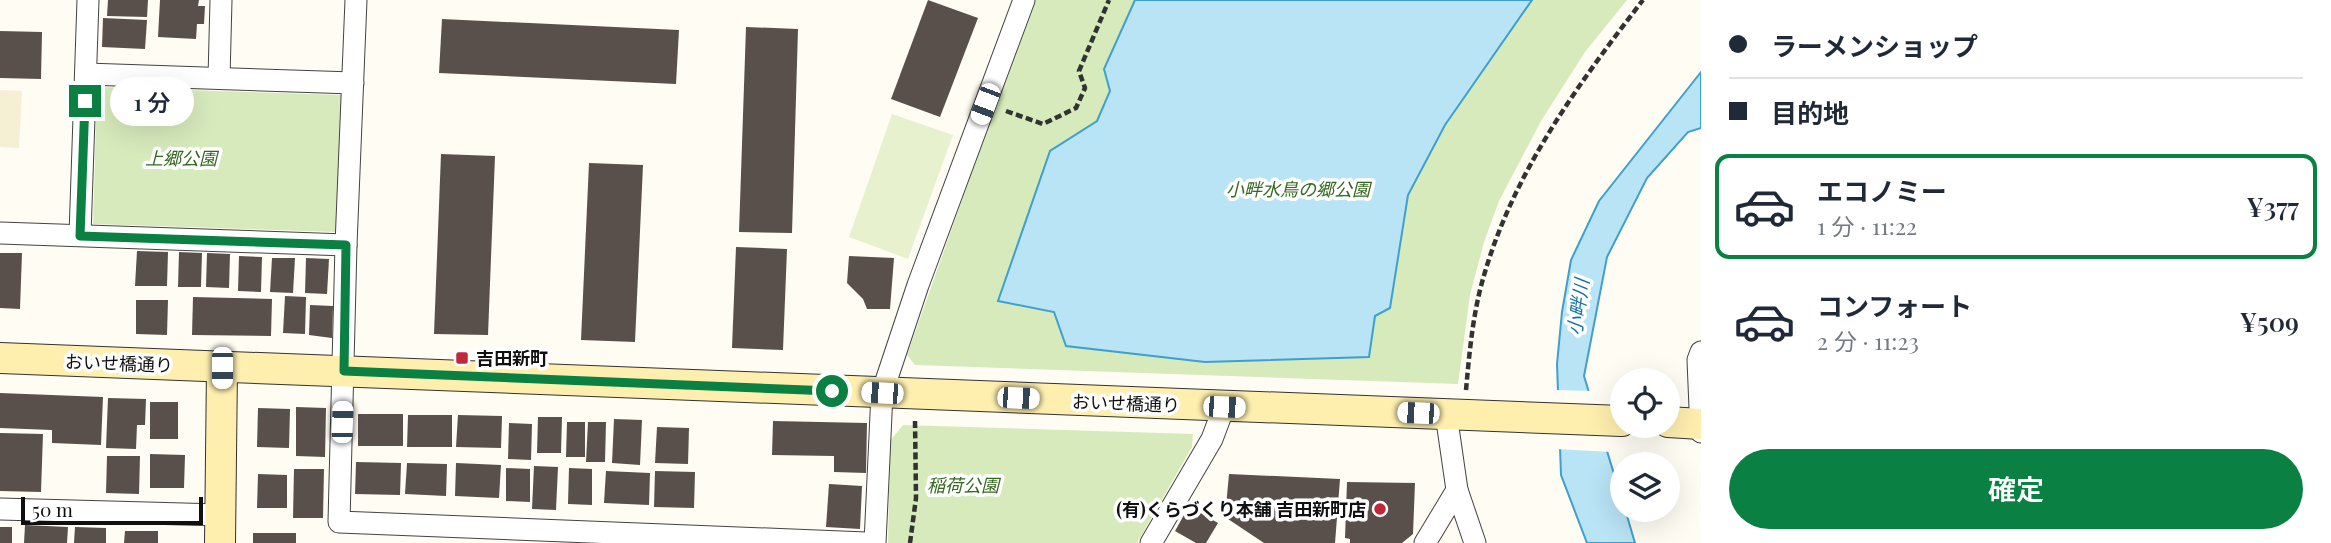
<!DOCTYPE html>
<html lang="ja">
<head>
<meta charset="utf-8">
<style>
  body { margin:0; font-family:"Playfair Display","Noto Sans JP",serif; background:#f6f6f7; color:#1f2937; height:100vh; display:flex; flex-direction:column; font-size:26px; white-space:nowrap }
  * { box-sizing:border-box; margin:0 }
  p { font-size:23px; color:#747a83 }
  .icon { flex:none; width:38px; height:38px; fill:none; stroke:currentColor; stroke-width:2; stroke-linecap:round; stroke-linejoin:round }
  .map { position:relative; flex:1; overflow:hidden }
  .drawer { display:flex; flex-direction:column; background:#fff; width:630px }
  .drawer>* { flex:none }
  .guide { display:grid; align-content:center; height:154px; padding:0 28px; background:#fff }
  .fabs { position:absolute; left:1610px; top:368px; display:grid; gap:14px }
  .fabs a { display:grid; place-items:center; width:70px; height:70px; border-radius:50%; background:#fff; box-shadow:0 7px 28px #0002; font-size:35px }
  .scale { position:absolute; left:21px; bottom:18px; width:182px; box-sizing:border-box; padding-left:7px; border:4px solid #101010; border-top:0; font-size:19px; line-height:24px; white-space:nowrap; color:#101010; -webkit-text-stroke:5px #fff; paint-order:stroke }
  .end { position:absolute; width:32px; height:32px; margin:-16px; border:9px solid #0b8043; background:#fff; box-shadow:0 0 0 4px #fff }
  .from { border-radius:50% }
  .bubble { position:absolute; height:49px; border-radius:24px; background:#fff; box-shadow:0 7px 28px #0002; font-size:23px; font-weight:600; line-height:49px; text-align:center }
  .car { position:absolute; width:21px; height:42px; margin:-21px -10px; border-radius:9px; box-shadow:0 0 5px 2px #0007; background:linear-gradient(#fff 24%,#345 0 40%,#fff 0 76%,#345 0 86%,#fff 0) }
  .guide b { display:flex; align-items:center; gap:24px; height:66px; font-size:26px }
  .guide b+b { border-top:2px solid #e0e1e3 }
  .guide i { width:18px; height:18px; background:#1f2937 }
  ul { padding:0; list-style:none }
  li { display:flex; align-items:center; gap:21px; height:105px; margin:0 14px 10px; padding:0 14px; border:4px solid transparent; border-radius:14px }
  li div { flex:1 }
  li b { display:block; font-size:26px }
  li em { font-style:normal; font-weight:600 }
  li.current { border-color:#0b8043 }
  li>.icon { width:63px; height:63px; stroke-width:1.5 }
  .button { display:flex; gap:14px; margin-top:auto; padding:14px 28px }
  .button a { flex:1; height:80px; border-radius:42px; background:#0b8043; color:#fff; font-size:28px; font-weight:600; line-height:80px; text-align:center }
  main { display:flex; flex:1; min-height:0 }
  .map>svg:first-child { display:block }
  .farmland { fill:#f5f0d3 }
  .green { fill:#d7eabc }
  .pitch { fill:#e8f1ce }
  .water { fill:#b8e4f6; stroke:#3f9fcd; stroke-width:2 }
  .pier { fill:#fffcf3 }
  .building { fill:#59504c }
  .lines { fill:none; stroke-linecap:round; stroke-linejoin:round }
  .street-casing { stroke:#434343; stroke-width:23 }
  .secondary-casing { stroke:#323232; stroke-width:32 }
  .path { stroke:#323232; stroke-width:4.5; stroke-dasharray:7 3.5; stroke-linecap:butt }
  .street { stroke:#fff; stroke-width:21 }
  .secondary { stroke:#feefaf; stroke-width:30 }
  .route { stroke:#0b8043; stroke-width:9 }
  .poi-dot { fill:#c1273a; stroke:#fff; stroke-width:2.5 }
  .labels { text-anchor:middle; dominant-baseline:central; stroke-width:7; stroke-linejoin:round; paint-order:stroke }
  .park-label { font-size:18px; font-style:italic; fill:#34691f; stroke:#fff }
  .poi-label { font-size:18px; font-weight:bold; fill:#101010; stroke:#fff; text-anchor:start }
  .street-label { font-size:18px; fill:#101010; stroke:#fff }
  .water-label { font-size:19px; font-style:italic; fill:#1871a3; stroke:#fff }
</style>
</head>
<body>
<main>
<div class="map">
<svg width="1701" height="543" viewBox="0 0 1701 543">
  <rect width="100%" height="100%" fill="#fffcf3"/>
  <!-- farmland -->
  <polygon class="farmland" points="0,90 22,91 19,148 0,147"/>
  <!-- green -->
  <g class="green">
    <polygon points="1033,0 1627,0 1585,52 1541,121 1499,201 1484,242 1470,295 1458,384 915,365 907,355"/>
    <polygon points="97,87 342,95 337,232 93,224"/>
    <polygon points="903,425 1193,434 1192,447 1137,543 888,543 890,441"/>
  </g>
  <!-- pitch -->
  <polygon class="pitch" points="892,114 953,135 908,259 849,237"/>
  <!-- water -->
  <g class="water">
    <polygon points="1135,0 1532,0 1445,125 1408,195 1390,308 1375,316 1369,357 1205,362 1066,346 1054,312 998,301 1050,151 1097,121 1110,91 1104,69"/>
    <polygon points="1701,72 1701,128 1688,132 1647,178 1607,257 1584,376 1622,500 1622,509 1625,509 1635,543 1587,543 1561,475 1557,364 1562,312 1571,260 1599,201"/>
  </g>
  <!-- pier -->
  <polygon class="pier" points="1555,390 1593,391 1611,452 1556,449"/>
  <!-- building -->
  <g class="building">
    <polygon points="108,0 148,0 147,17 107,16"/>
    <polygon points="160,0 199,0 198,6 205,6 204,24 197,24 196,39 158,37"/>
    <polygon points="928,0 978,18 940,117 891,99"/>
    <polygon points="103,18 147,20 145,49 102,47"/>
    <polygon points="442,19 679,30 676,84 439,73"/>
    <polygon points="746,27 798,29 792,233 739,232"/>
    <polygon points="0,31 42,32 41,79 0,78"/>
    <polygon points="441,154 495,156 488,335 434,334"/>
    <polygon points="589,163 643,165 635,342 581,340"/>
    <polygon points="736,247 787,249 783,350 732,348"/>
    <polygon points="137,251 168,252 167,286 135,286"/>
    <polygon points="179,252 202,253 201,287 178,287"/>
    <polygon points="0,253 22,253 20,309 0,308"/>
    <polygon points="207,253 230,254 229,288 206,287"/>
    <polygon points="239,256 262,257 261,292 238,291"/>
    <polygon points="849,256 894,258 890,309 867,309 863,299 847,283"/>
    <polygon points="272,258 295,258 293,293 270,292"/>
    <polygon points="306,258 329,259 327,294 305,293"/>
    <polygon points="285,296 306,297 305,334 283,333"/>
    <polygon points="193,297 272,299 271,336 192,335"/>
    <polygon points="136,300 168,300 167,335 136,334"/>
    <polygon points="310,305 333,306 332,338 309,335"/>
    <polygon points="0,393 103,397 101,445 52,443 52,430 0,428"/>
    <polygon points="108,398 146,399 145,425 137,425 136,449 106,448"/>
    <rect x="150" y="402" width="28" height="37"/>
    <polygon points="296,407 326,408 325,457 296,456"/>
    <polygon points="258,408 290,409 289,448 257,447"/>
    <rect x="358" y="414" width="45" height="32"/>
    <polygon points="408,415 452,415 452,447 407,447"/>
    <polygon points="458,415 502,416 501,448 456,447"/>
    <polygon points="538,417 562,417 561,453 537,453"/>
    <polygon points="614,419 642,420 640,465 612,463"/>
    <polygon points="773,421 867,423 866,473 834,472 834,456 772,455"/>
    <polygon points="567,422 585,422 585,457 566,457"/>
    <polygon points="588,422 606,422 605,462 586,462"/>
    <polygon points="509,423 532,424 531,460 508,459"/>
    <polygon points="657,427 689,428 688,464 655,463"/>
    <polygon points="0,433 43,434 41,492 0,491"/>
    <polygon points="150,454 185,455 184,488 150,488"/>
    <polygon points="107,456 140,456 139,494 106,493"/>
    <polygon points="356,462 401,463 400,495 355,494"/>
    <polygon points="407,463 447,464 446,496 405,494"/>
    <polygon points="456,463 501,465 499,498 455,496"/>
    <polygon points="534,466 558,467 556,510 532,509"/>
    <polygon points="506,468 530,469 530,502 506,501"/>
    <polygon points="569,468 592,469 592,505 568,504"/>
    <polygon points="294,469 324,469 323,518 293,518"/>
    <polygon points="606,471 650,473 649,505 604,503"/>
    <polygon points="655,471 695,472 694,508 654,507"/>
    <polygon points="258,474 287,475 287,508 257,508"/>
    <polygon points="1229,474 1340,479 1335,543 1264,543 1225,517"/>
    <polygon points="1347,482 1415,483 1413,534 1402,543 1350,543 1350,539 1345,538"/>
    <polygon points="829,484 862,486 860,529 826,527"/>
    <polygon points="1189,506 1218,523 1206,543 1196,543 1175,531"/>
    <polygon points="25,525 68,527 67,543 24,543"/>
    <rect x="0" y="527" width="12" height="16"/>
    <polygon points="75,527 106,528 106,543 74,543"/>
    <polygon points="125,531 158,531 158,543 124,543"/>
    <rect x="253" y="533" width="43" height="10"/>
  </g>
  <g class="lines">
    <!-- street casing -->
    <g class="street-casing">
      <g id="street">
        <polyline points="356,0 346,245 339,522 866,543"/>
        <polyline points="86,74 353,83"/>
        <polyline points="219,78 221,0"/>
        <polyline points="0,233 346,245"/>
        <polyline points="80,235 88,0"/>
        <polyline points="1701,352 1698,360 1701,432"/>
        <polyline points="1446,414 1457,490 1475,543"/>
        <polyline points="0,509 220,515"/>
        <polyline points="875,543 882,393 918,285 1024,0"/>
        <polyline points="1151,543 1212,439 1224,407"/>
        <polyline points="1425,543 1457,490"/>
      </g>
    </g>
    <!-- secondary casing -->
    <g class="secondary-casing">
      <g id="secondary">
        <polyline points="0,358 1622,421"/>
        <polyline points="1668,422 1701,424"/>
        <polyline points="220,543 222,368"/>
      </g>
    </g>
    <!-- path -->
    <g class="path">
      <polyline points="1006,111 1043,124 1076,108 1085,88 1079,71 1109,0"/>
      <path d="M 1466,390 C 1469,357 1472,323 1480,290 C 1508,180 1575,88 1643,0"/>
      <polyline points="910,543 916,498 915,420"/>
    </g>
    <!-- street -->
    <use href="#street" class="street"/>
    <!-- secondary -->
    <use href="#secondary" class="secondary"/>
  </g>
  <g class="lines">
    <!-- route -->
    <polyline class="route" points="85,101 80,236 346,245 344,371 832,391"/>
  </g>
  <!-- markers -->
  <g class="poi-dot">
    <rect x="455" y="351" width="14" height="14" rx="3.5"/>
    <circle cx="1380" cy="509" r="7"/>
  </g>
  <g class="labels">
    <!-- park labels -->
    <g class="park-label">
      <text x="181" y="158">上郷公園</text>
      <text x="1298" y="189">小畔水鳥の郷公園</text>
      <text x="963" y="485">稲荷公園</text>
    </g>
    <!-- poi labels -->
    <g class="poi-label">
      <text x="476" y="358">吉田新町</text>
      <text x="1366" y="509" text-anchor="end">(有)くらづくり本舗 吉田新町店</text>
    </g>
    <!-- street labels -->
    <g class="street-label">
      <text transform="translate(119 363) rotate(2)">おいせ橋通り</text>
      <text transform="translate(1126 403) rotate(2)">おいせ橋通り</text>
    </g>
    <!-- water labels -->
    <g class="water-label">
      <text transform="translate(1577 307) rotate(-82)">小畔川</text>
    </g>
  </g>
</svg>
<div class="fabs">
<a><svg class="icon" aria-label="locate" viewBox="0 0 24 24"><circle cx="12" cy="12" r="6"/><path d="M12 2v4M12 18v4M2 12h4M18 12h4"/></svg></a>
<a><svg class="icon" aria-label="layers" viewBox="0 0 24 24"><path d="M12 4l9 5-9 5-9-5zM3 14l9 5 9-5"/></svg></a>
</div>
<div class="scale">50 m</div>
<i class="end from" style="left:832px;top:391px"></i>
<i class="end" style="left:85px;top:101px"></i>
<div class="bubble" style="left:110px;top:77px;width:84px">1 分</div>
<i class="car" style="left:985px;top:104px;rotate:201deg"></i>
<i class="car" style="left:222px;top:368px;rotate:180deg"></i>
<i class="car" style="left:882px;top:393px;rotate:273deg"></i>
<i class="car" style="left:1018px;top:398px;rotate:92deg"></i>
<i class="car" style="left:1224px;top:407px;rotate:92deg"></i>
<i class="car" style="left:1418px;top:413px;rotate:272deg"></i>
<i class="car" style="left:342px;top:422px;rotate:2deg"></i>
</div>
<section class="drawer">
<div class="guide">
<b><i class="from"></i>ラーメンショップ</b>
<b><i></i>目的地</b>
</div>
<ul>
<li class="current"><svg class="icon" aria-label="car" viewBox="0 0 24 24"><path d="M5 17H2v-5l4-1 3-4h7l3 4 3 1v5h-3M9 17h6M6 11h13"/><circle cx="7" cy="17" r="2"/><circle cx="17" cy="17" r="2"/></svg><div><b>エコノミー</b><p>1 分 · 11:22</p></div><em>¥377</em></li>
<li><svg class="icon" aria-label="car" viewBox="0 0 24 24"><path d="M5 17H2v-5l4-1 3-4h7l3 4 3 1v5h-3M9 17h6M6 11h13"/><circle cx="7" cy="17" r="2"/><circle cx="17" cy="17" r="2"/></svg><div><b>コンフォート</b><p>2 分 · 11:23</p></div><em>¥509</em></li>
</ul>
<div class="button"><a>確定</a></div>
</section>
</main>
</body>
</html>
